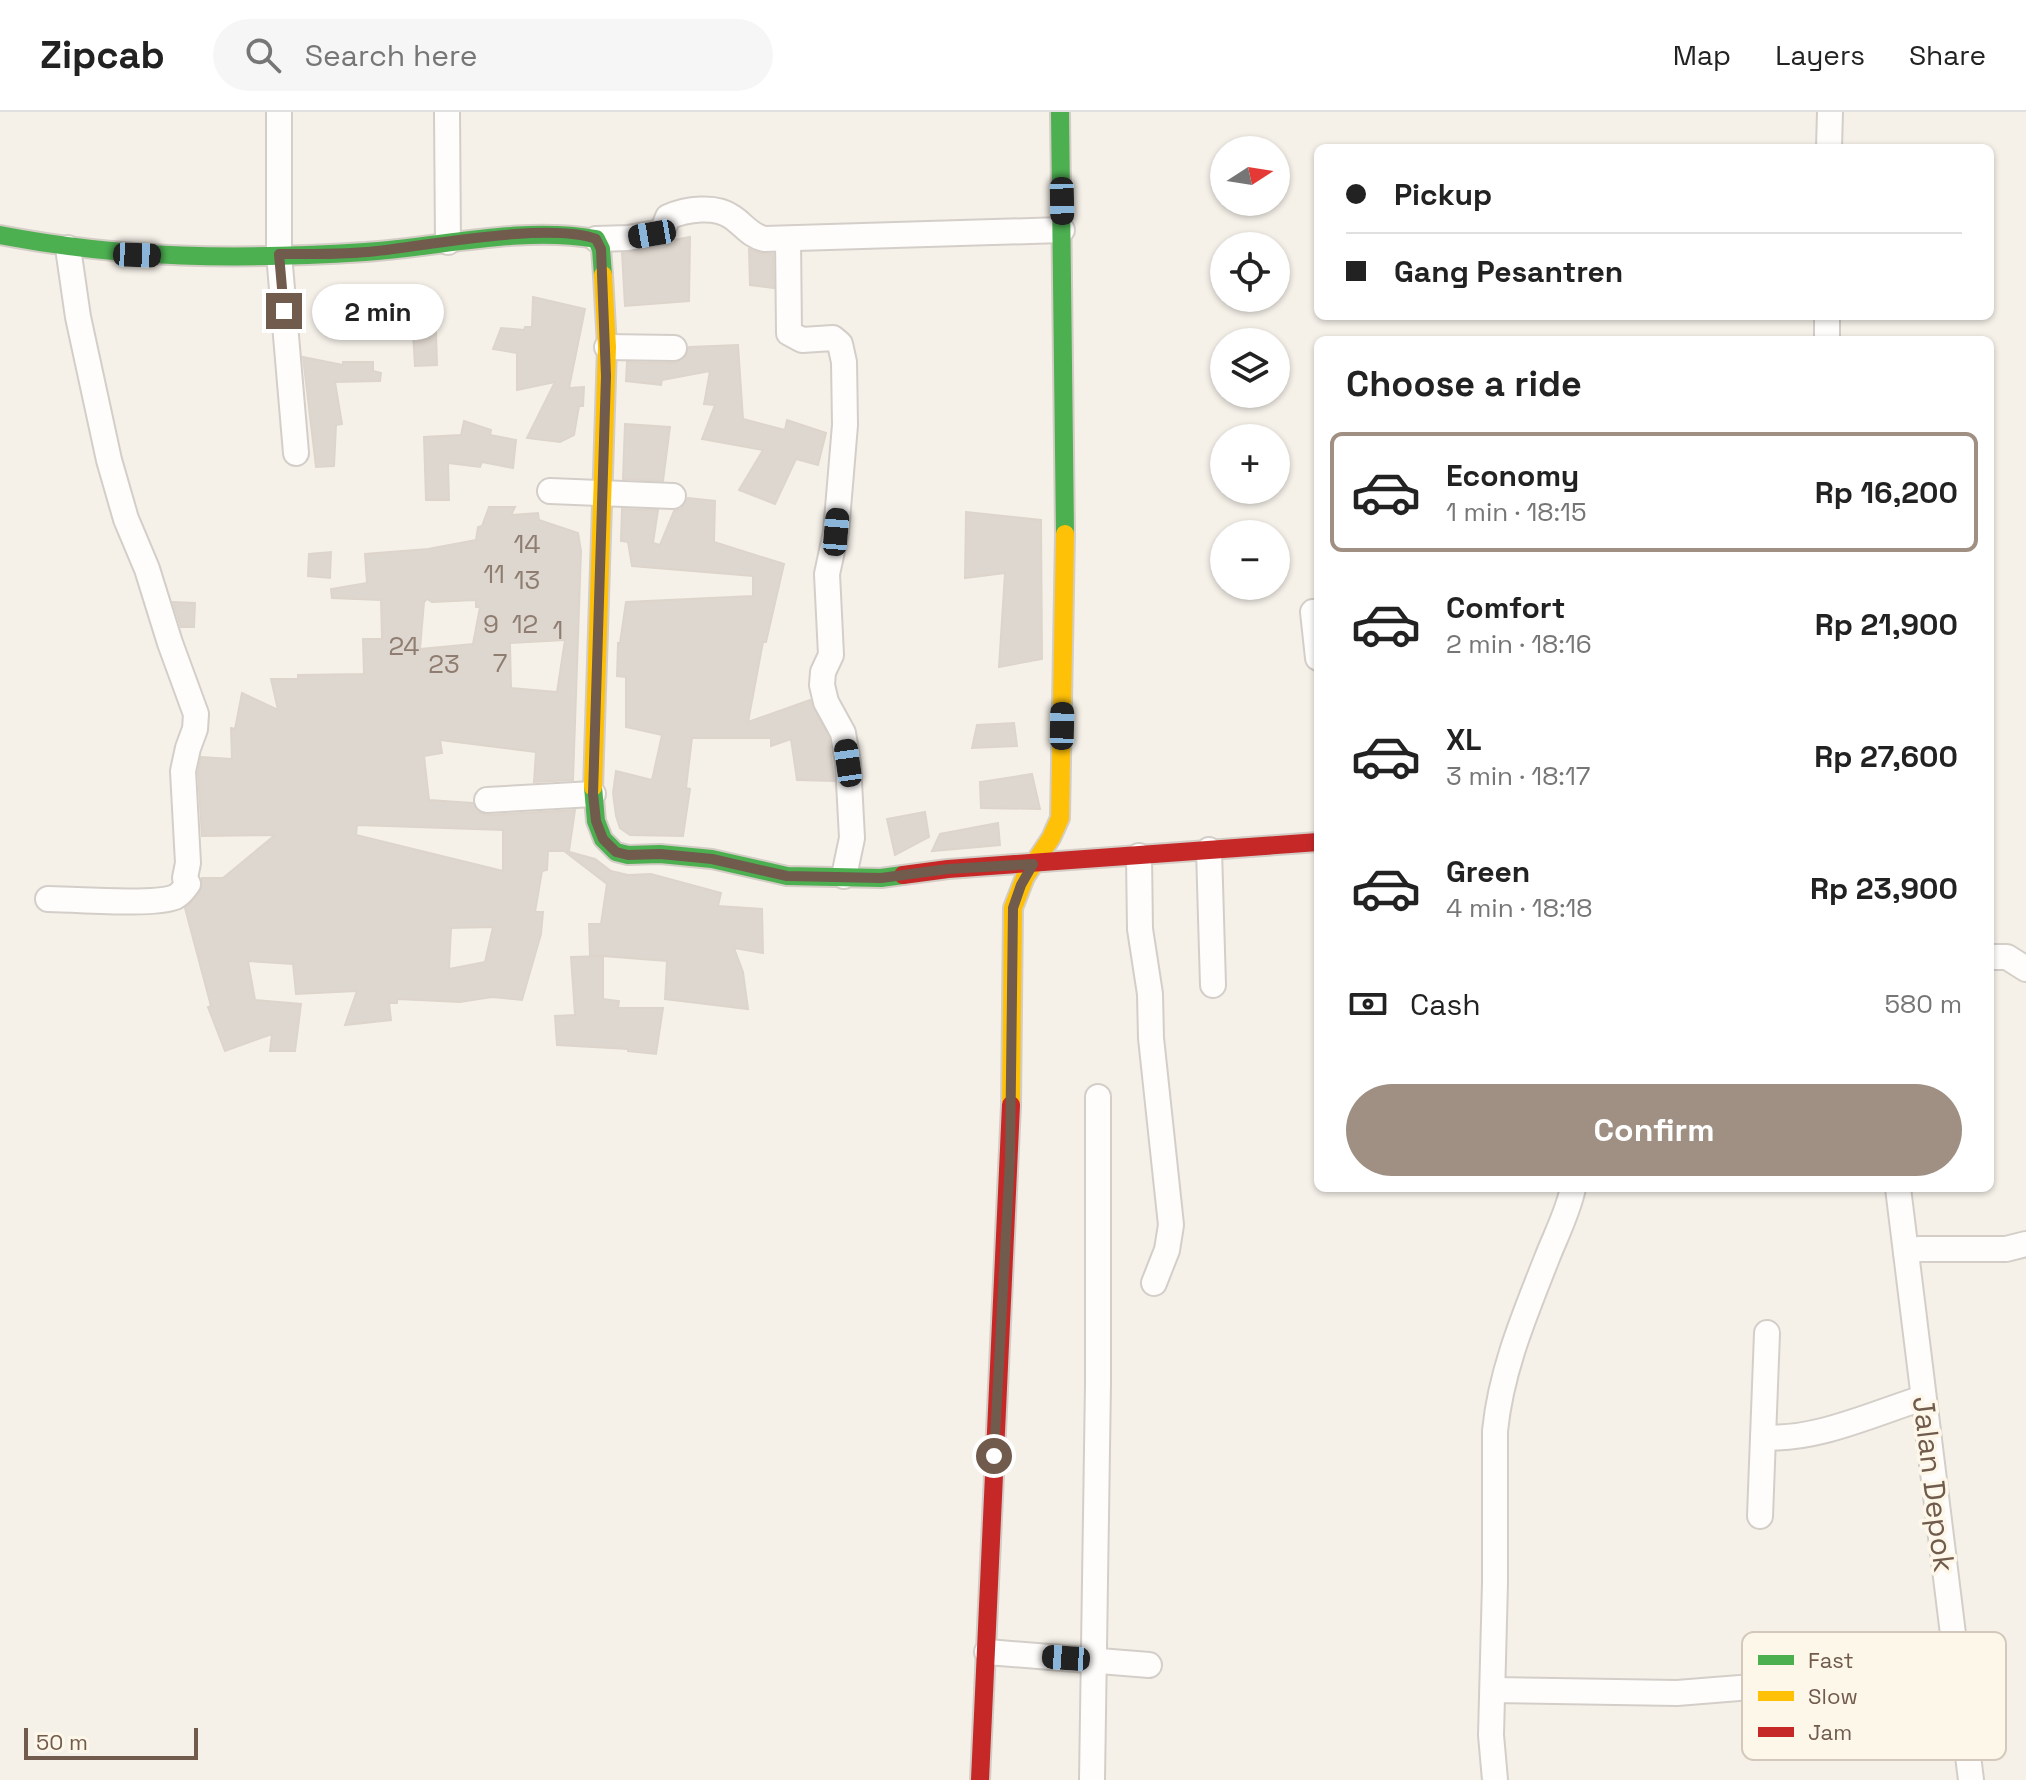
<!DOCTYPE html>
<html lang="en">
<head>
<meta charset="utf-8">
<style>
  body { margin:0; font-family:"Space Grotesk",sans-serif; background:#f6f6f6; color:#222; height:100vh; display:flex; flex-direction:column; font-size:30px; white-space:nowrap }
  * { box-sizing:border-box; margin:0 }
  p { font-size:26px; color:#767676 }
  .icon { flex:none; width:44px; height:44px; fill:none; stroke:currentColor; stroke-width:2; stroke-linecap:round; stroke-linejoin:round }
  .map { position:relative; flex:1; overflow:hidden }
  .sheet { position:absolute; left:1314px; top:224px; width:680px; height:856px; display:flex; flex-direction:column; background:#fff; border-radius:12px; box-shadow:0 2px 6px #0004 }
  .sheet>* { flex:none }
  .hud { position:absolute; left:1314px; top:32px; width:680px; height:176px; border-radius:12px; box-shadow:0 2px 6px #0004; display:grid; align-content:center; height:176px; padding:0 32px; background:#fff }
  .needle { width:52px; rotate:78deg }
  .buttons { position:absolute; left:1210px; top:24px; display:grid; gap:16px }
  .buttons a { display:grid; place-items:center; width:80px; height:80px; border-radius:50%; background:#fff; box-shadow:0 2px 6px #0004; font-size:40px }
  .scale { position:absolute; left:24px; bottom:20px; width:174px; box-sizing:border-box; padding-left:8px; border:4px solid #705b4c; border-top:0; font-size:22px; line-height:28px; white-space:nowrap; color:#705b4c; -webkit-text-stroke:6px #fdf7ea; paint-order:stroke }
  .end { position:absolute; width:36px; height:36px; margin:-18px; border:10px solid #705b4c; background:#fff; box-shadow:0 0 0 4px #fff }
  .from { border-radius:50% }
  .bubble { position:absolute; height:56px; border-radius:28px; background:#fff; box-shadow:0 2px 6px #0004; font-size:26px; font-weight:700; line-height:56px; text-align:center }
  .car { position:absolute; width:24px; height:48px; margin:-24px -12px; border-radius:10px; box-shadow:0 0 6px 2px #0007; background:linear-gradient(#222 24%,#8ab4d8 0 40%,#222 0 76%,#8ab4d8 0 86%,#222 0) }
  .hud b { display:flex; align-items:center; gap:28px; height:76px; font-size:30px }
  .hud b+b { border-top:2px solid #e0e0e0 }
  .hud i { width:20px; height:20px; background:#222 }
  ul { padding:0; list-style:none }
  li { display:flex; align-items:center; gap:24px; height:120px; margin:0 16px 12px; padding:0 16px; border:4px solid transparent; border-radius:12px }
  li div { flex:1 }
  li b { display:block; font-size:30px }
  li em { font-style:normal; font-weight:700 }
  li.current { border-color:#9f9083 }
  li>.icon { width:72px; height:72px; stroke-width:1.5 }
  h2 { padding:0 32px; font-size:36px; line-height:96px }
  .pay { display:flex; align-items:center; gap:20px; height:88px; padding:0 32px; font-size:30px }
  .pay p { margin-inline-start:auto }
  .action { display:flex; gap:16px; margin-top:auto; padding:16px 32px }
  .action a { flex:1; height:92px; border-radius:48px; background:#9f9083; color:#fff; font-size:32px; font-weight:700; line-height:92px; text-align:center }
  header { display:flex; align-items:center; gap:48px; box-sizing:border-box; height:112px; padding:0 40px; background:#fff; border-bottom:2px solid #e0e0e0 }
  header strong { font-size:38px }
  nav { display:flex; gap:44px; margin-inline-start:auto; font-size:28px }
  .search { width:560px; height:72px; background:#f6f6f6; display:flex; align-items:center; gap:20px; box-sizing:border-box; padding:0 28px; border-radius:44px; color:#767676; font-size:30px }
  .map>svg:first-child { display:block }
  .building { fill:#ded7cf; stroke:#ddd5cc; stroke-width:2; fill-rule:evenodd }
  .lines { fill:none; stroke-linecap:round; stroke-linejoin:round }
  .street-casing { stroke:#d4cec8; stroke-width:28 }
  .fast-casing { stroke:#d4cdc6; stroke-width:22 }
  .slow-casing { stroke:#d4cdc6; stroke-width:22 }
  .jam-casing { stroke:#d4cdc6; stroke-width:22 }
  .street { stroke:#fefdfc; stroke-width:24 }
  .fast { stroke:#4caf50; stroke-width:18 }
  .slow { stroke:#ffc107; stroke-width:18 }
  .jam { stroke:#c62828; stroke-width:18 }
  .route { stroke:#705b4c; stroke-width:10 }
  .labels { text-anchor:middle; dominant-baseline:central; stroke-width:7; stroke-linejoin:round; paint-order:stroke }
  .number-label { font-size:26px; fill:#8e7d70 }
  .street-label { font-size:30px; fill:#705b4c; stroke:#fdf7ea }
  .key { fill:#fdf7ea; stroke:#d3c8bb; stroke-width:2 }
  .key-label { font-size:22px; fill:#705b4c }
</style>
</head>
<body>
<header>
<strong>Zipcab</strong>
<div class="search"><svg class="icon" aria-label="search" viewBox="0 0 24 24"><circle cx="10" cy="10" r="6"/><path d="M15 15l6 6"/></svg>Search here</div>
<nav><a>Map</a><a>Layers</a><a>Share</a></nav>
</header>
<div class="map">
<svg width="2026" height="1668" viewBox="0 0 2026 1668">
  <rect width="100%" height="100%" fill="#f5f1e9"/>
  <!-- building -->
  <g class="building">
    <polygon points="690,125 689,189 625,194 622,141 665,135 674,128"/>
    <polygon points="749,137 760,141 773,142 774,176 750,173"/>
    <polygon points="533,185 585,197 569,276 584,275 583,294 579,294 574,323 560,330 527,326 555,270 517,278 517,241 493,237 501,216 524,218 525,215 532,215"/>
    <polygon points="436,220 437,253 415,254 413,221"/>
    <polygon points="738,233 743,307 785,318 787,308 826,321 818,353 796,347 775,392 739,378 763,338 702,327 715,293 704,292 710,259 662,268 661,273 626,269 627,250 675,251 686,244 689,235"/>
    <polygon points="303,245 343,253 343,250 373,250 373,259 381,261 380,269 335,270 342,312 336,313 334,354 316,355"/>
    <polygon points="464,309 491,318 490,323 516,328 513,356 482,350 480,355 448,351 449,388 426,388 424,325 461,323"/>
    <polygon points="625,312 670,315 663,369 623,367"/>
    <polygon points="688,386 715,389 714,430 784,452 766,530 763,530 748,610 810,588 829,626 834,669 797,668 791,627 771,634 771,626 692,626 686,676 690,677 683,724 630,723 620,716 616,704 613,681 616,659 652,668 662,623 626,615 626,565 617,564 618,531 620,531 626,490 753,484 753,464 632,454 628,430 621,429 622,397 658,398 653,431 660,433 674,399 681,397"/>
    <path d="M 489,395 L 515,395 L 511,403 L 538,401 L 539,408 L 578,421 L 581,439 L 573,668 L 534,670 L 536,640 L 440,628 L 442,641 L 424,644 L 429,688 L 473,691 L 480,701 L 488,703 L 575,698 L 569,739 L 566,739 L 595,747 L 611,759 L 628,763 L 651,762 L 721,781 L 718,794 L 762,797 L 763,841 L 734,836 L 743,860 L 748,897 L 665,887 L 667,849 L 590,843 L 589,812 L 601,812 L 607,772 L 564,739 L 548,739 L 547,758 L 542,759 L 535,800 L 543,800 L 541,822 L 522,888 L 492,885 L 460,890 L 397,887 L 397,891 L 389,891 L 391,908 L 345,913 L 357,879 L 296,882 L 293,852 L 248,849 L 255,888 L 301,892 L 295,939 L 270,939 L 272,922 L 225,939 L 208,895 L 211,894 L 185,796 L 200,780 L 202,766 L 223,766 L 275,723 L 202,724 L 198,660 L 201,645 L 232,647 L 231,616 L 235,617 L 242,581 L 278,598 L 271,567 L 298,567 L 298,563 L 364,562 L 363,527 L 382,527 L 381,488 L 332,486 L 331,477 L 367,471 L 365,442 L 428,437 L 476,428 L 478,415 L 482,414 ZM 427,487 L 432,490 L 476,488 L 476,495 L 480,495 L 473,532 L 420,537 L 424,490 ZM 565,528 L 557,580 L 511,576 L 510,531 ZM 357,713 L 503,718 L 503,759 L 356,723 ZM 493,815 L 485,850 L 449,857 L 451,816 Z"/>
    <polygon points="966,400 1041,408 1042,547 999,555 1005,461 965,466"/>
    <polygon points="331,440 330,466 308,464 309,442"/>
    <polygon points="173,490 195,491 194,515 181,515"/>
    <polygon points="1014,611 1017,634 972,636 977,613"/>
    <polygon points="1032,662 1040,697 981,696 980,670"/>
    <polygon points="925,700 929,725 895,743 887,707"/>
    <polygon points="998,711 1000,733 932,739 940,722"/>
    <polygon points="603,844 603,887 619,889 618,896 663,896 656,942 628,939 628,937 557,933 555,904 575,903 571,845"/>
  </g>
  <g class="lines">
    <!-- street casing -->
    <g class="street-casing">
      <g id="street">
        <polyline points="279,0 279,142 296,341"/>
        <polyline points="447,0 448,130"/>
        <polyline points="1829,36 1830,0"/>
        <path d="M 596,127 L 628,126 L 662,120 L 668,105 C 686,97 716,93 732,105 C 744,113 749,123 764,127 L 1062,118"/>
        <polyline points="788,127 789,221 802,228 833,226 840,232 844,250 845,313 836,420 827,462 831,543 823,560 822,573 826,590 843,621 848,651 852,726 844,764"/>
        <polyline points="1827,228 1827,204"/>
        <polyline points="607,235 674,236"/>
        <polyline points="550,379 673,384"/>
        <polyline points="1313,500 1318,546"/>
        <polyline points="487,688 593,682"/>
        <polyline points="1209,738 1213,873"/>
        <polyline points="1139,744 1140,817 1150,882 1151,926 1171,1113 1167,1138 1154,1171"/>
        <path d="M 48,787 C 74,787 154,794 175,785 C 181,782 184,777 188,772 L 185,766 L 188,751 L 183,659 L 188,636 L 195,617 L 196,602 L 170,531 L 147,457 L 126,407 L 109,348 L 78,205 L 68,136"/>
        <polyline points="1990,845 2007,845 2026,857"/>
        <polyline points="1898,1076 1971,1668"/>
        <polyline points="1906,1140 1919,1137 2006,1137 2026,1132"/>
        <path d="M 1763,1325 C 1813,1330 1875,1301 1923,1286"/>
        <polyline points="1760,1404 1767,1221"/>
        <polyline points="987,1540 1149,1553"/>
        <polyline points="1493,1578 1677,1581 1802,1571 1955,1544"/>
        <polyline points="1092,1668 1098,1271 1098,985"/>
        <path d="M 1495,1668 L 1491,1623 L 1495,1471 L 1495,1319 C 1501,1258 1525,1202 1547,1146 C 1556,1123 1568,1100 1573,1076"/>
      </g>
    </g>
    <!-- fast casing -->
    <g class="fast-casing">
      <g id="fast">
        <polyline points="1060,0 1065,422"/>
        <path d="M 0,123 C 124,147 239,148 365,140 C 442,135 519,114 596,127 L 601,137 L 603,163"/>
        <polyline points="593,675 596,709 603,727 616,740 628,743 660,742 712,747 787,764 881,766 903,763"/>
      </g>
    </g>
    <!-- slow casing -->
    <g class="slow-casing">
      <g id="slow">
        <polyline points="593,675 607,235 603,163"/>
        <polyline points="1011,993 1013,796 1025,765 1051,726 1060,706 1065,422"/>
      </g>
    </g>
    <!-- jam casing -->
    <g class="jam-casing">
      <g id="jam">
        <polyline points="903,763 948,757 1318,730"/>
        <polyline points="980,1668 1011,993"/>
      </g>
    </g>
    <!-- street -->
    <use href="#street" class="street"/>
    <!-- fast -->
    <use href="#fast" class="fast"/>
    <!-- slow -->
    <use href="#slow" class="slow"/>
    <!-- jam -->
    <use href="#jam" class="jam"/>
  </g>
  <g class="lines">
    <!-- route -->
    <path class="route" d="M 284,199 L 279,142 C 311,142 344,143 377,139 C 431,133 548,110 596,127 L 601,137 L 606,264 L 593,682 L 596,709 L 603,727 L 616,740 L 628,743 L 660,742 L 712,747 L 787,764 L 881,766 L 948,757 L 1033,752 L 1021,773 L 1013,796 L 1010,1048 L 994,1344"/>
  </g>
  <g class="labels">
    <!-- number labels -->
    <g class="number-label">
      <text x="527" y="432">14</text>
      <text x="494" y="462">11</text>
      <text x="527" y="468">13</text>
      <text x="491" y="512">9</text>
      <text x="525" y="512">12</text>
      <text x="558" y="518">1</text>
      <text x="404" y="534">24</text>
      <text x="500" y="551">7</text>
      <text x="444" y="552">23</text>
    </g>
    <!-- street labels -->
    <g class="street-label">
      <text transform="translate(1934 1372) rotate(83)">Jalan Depok</text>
    </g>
  </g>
  <!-- legend -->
  <rect x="1742" y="1520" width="264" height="128" rx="12" class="key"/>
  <rect x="1758" y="1543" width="36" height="10" fill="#4caf50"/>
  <rect x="1758" y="1579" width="36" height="10" fill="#ffc107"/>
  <rect x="1758" y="1615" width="36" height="10" fill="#c62828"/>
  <g class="key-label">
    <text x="1808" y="1556">Fast</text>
    <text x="1808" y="1592">Slow</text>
    <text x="1808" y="1628">Jam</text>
  </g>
</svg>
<div class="buttons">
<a><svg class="needle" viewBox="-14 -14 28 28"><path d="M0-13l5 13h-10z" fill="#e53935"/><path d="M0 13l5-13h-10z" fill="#767676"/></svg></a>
<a><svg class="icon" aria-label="locate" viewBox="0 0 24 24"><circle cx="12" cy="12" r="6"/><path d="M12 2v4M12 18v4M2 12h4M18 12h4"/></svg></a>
<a><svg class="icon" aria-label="layers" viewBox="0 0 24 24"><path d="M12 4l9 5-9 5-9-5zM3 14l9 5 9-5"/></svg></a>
<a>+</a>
<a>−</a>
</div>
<div class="scale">50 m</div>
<i class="end from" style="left:994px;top:1344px"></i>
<i class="end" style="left:284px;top:199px"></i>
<div class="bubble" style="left:312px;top:172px;width:132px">2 min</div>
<i class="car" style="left:1062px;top:89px;rotate:179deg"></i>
<i class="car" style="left:652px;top:122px;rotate:260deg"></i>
<i class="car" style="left:137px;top:143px;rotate:92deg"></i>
<i class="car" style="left:836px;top:420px;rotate:5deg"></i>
<i class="car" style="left:1062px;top:614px;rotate:1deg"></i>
<i class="car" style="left:848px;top:651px;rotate:352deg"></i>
<i class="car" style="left:1066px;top:1546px;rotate:274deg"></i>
<div class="hud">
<b><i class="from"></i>Pickup</b>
<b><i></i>Gang Pesantren</b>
</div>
<section class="sheet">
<h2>Choose a ride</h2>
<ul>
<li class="current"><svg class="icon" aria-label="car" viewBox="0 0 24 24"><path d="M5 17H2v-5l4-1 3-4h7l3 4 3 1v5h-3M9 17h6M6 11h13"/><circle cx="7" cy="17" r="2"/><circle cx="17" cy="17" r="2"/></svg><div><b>Economy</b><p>1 min · 18:15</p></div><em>Rp 16,200</em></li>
<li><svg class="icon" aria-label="car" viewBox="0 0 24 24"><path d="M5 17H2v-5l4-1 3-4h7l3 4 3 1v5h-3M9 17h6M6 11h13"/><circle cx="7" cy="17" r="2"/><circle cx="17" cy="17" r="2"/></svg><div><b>Comfort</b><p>2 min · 18:16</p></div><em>Rp 21,900</em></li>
<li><svg class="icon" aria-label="car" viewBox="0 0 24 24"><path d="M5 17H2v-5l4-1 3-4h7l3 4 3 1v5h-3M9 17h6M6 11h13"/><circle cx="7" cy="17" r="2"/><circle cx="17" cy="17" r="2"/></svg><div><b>XL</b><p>3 min · 18:17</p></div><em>Rp 27,600</em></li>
<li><svg class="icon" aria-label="car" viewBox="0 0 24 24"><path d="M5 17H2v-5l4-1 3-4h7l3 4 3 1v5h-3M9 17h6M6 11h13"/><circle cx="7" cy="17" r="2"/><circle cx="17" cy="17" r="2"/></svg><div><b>Green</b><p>4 min · 18:18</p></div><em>Rp 23,900</em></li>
</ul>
<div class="pay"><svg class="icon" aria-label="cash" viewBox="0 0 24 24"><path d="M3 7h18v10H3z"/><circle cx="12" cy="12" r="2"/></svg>Cash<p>580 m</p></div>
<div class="action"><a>Confirm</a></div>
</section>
</div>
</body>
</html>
